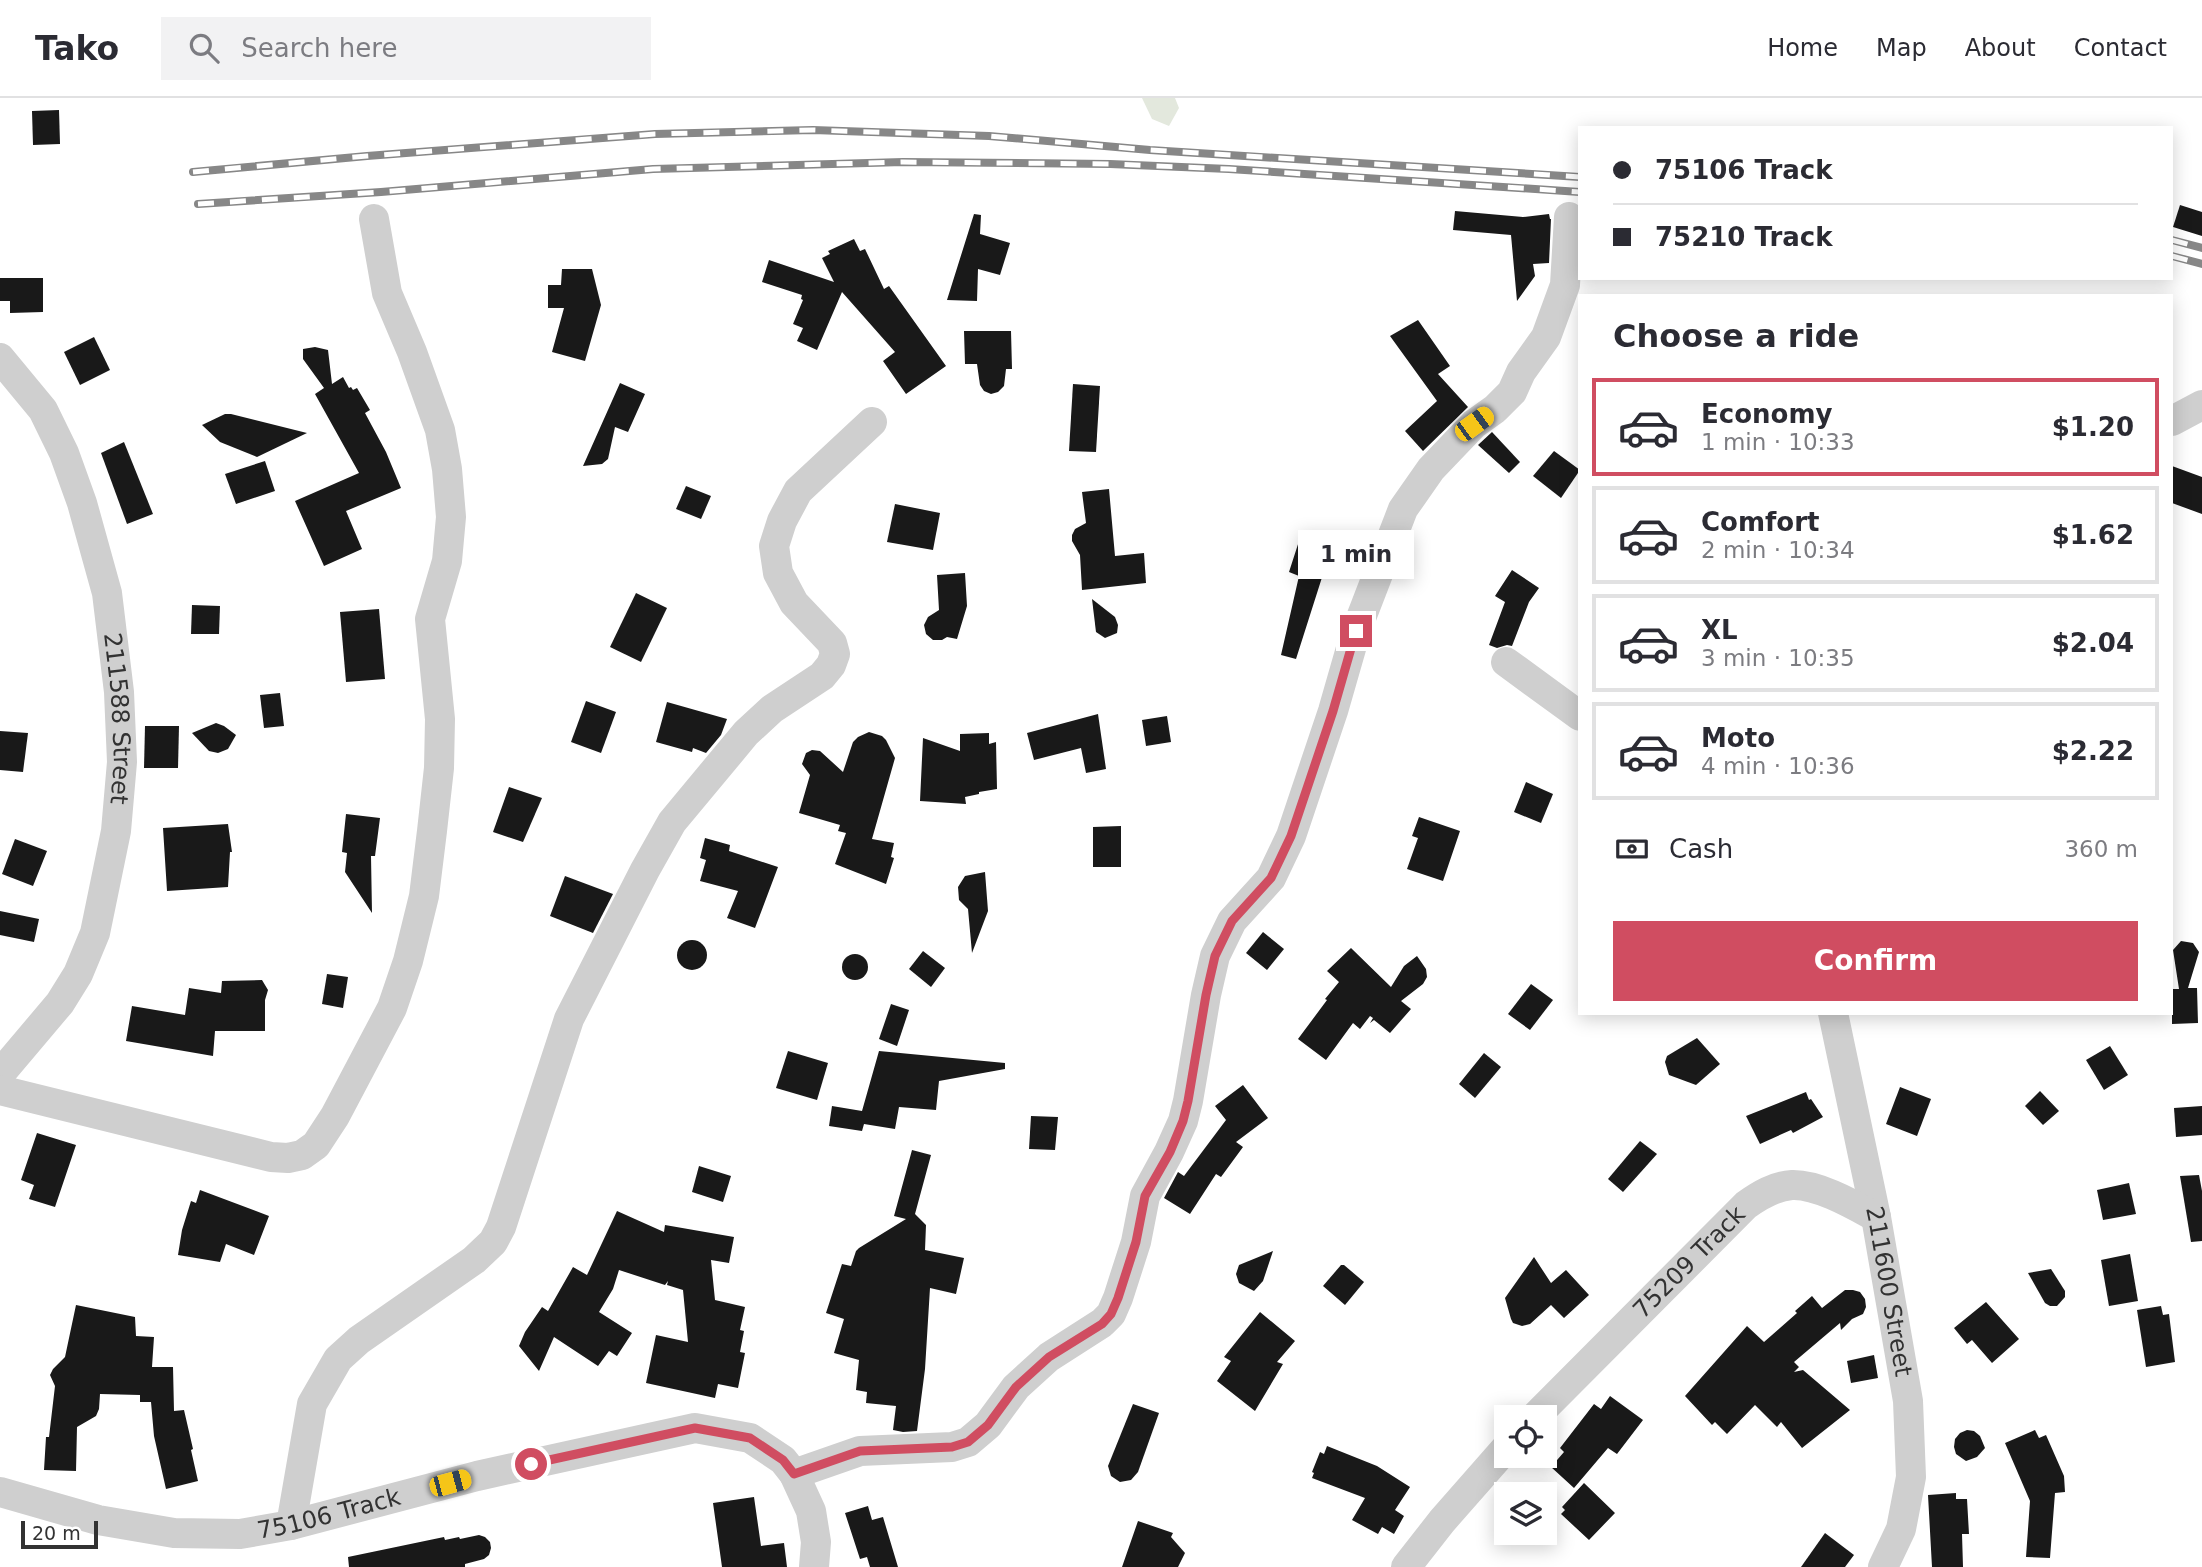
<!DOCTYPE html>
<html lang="en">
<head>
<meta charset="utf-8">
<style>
  body { margin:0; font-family:"DejaVu Sans",sans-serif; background:#f2f2f3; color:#2b2b33; height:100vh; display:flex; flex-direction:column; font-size:26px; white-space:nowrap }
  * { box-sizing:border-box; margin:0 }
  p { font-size:23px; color:#7c7c81 }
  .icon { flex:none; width:38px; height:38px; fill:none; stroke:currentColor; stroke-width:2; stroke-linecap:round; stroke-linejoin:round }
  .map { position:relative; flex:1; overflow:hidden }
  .drawer { position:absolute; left:1578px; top:196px; width:595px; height:721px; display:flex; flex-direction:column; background:#fff; border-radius:0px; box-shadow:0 4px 18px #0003 }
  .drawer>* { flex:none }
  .banner { position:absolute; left:1578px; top:28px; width:595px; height:154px; border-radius:0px; box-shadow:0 4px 18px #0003; display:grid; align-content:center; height:154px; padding:0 35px; background:#fff }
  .buttons { position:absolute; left:1494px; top:1307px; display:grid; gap:14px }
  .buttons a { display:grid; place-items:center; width:63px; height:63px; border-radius:0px; background:#fff; box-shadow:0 4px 18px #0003; font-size:35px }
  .scale { position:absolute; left:21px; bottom:18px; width:77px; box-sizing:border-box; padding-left:7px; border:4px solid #323232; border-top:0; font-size:19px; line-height:24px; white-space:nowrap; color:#323232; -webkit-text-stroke:5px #fff; paint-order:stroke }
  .end { position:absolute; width:32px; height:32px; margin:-16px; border:9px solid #d04d61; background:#fff; box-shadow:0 0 0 4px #fff }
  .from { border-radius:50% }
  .bubble { position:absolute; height:49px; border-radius:0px; background:#fff; box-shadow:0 4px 18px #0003; font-size:23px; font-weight:800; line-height:49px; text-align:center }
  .car { position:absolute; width:21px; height:42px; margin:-21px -10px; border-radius:9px; box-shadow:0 0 5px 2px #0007; background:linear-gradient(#f5c518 24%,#345 0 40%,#f5c518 0 76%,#345 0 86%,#f5c518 0) }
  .banner b { display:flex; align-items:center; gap:24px; height:66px; font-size:26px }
  .banner b+b { border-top:2px solid #e1e1e2 }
  .banner i { width:18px; height:18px; background:#2b2b33 }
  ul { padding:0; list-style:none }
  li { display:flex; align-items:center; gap:21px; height:98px; margin:0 14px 10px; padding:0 21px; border:4px solid #e1e1e2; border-radius:0px }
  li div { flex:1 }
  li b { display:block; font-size:26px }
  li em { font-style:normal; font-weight:800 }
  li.current { border-color:#d04d61 }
  li>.icon { width:63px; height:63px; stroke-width:1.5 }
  h2 { padding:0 35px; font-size:32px; line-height:84px }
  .pay { display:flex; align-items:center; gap:18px; height:77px; padding:0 35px; font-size:26px }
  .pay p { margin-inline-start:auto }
  .primary-button { display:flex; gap:14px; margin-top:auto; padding:14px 35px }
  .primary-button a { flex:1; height:80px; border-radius:0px; background:#d04d61; color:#fff; font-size:28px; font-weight:800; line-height:80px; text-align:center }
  header { display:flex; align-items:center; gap:42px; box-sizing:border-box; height:98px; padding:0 35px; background:#fff; border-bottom:2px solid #e1e1e2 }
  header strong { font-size:33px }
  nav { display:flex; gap:38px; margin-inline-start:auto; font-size:24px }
  .search { width:490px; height:63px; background:#f2f2f3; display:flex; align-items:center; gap:18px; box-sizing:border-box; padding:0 24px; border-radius:0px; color:#7c7c81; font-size:26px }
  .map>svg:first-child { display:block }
  .green { fill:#e3e8dd }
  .building { fill:#191919 }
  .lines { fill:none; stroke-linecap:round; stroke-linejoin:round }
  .street { stroke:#cfcfcf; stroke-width:30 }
  .rail-casing { stroke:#878787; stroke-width:8 }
  .rail { stroke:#fff; stroke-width:5; stroke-dasharray:16; stroke-linecap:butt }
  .route { stroke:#d04d61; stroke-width:9 }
  .labels { text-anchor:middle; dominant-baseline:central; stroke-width:7; stroke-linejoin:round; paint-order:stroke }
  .street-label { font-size:24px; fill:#323232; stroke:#fff }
</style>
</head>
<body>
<header>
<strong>Tako</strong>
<div class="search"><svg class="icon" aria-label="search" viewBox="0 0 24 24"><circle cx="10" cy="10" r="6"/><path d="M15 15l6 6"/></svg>Search here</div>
<nav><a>Home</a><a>Map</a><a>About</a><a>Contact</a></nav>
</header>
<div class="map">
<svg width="2202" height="1469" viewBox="0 0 2202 1469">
  <rect width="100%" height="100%" fill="#fff"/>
  <!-- green -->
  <polygon class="green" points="1142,0 1175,0 1179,10 1169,28 1152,21"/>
  <!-- building -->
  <g class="building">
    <polygon points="59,12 60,46 33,47 32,13"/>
    <polygon points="2180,107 2202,114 2202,138 2173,129"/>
    <polygon points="1455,113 1523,119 1549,116 1550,121 1551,121 1549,165 1533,166 1535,178 1517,203 1511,137 1453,132"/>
    <polygon points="974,116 981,117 980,136 1010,145 1000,177 978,171 977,203 947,202"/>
    <polygon points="854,141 860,153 865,151 884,191 889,188 946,268 906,296 883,263 895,254 842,194 817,252 797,243 803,230 793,226 803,202 801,201 802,197 762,184 769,162 834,184 822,160 830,156 828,153"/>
    <polygon points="562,171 592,171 601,207 585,263 552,254 564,210 548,210 548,187 561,187"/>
    <polygon points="0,180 43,180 43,214 10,215 10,203 0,203"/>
    <polygon points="1418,222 1450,268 1438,276 1468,309 1423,353 1405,333 1437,303 1390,238"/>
    <polygon points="964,233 1011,233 1012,271 1006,271 1004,288 998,294 991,296 984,293 980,287 977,266 965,266"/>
    <polygon points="94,239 110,272 80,287 64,254"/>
    <polygon points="315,249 328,252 332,286 343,279 349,290 351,289 353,292 357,290 370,312 365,315 386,354 401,390 346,413 362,451 324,468 295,403 359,375 315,296 324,290 303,261 303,251"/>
    <polygon points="620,285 645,296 628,334 615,329 608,361 602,366 583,368"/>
    <polygon points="1073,286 1100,288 1096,354 1069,353"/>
    <polygon points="225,316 231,316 307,335 257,359 220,344 202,327"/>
    <polygon points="1492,334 1520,364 1509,375 1478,347"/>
    <polygon points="124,344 153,416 127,426 101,355"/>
    <polygon points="1554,353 1580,372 1561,400 1533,378"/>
    <polygon points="265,363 275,393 236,406 225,376"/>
    <polygon points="2172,368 2202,379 2202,416 2172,405"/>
    <polygon points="686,388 711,398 701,421 676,411"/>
    <polygon points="1109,391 1115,458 1144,455 1146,485 1082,492 1080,457 1072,443 1072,437 1075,431 1086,425 1082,394"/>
    <polygon points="895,406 940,415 933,452 887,444"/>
    <polygon points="1300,440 1311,444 1312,442 1332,448 1296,561 1281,557 1299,478 1289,474"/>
    <polygon points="1512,472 1539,490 1529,504 1512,548 1507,547 1497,550 1489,547 1505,504 1495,498"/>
    <polygon points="965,475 967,508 957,541 947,539 942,542 933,542 926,536 924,527 928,519 939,512 937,477"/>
    <polygon points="636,495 667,510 641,564 610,549"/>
    <polygon points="1092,501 1115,519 1118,527 1117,535 1105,540 1096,534"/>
    <polygon points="192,507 220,508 219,536 191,536"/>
    <polygon points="379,511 385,581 346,584 340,514"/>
    <polygon points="280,595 284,628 264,630 260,597"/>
    <polygon points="586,603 616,614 601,655 571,644"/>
    <polygon points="667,604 727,621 721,637 706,655 693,650 692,654 656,644"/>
    <polygon points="1098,616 1106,671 1086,675 1081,650 1034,662 1027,635"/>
    <polygon points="1167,618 1171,644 1146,648 1142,622"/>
    <polygon points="216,625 224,628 236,637 228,651 218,655 209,653 192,635"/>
    <polygon points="145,628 179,628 178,670 144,670"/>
    <polygon points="0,633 28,635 23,674 0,672"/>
    <polygon points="869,634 882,638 886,642 895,660 872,741 894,745 891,759 894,760 886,786 835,766 846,735 838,733 840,727 799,715 810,677 802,666 806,655 812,652 820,653 843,674 853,644 858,639"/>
    <polygon points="989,635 989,646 996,644 997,691 979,694 979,696 965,699 966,706 920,703 923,640 960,653 960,636"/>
    <polygon points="1526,684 1553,696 1541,725 1514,714"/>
    <polygon points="509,689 542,700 523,744 493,734"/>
    <polygon points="346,716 380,720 375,758 371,758 372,815 345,774 347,755 342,754"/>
    <polygon points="1419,719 1460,733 1443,783 1407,771 1418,740 1412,738"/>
    <polygon points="228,726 232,754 230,754 228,789 167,793 163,730"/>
    <polygon points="1121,728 1121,769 1093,769 1093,729"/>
    <polygon points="705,740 730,747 729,753 778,769 755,830 727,820 738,793 700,783 706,762 700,760"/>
    <polygon points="15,741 47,753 33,788 2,776"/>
    <polygon points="985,774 988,813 972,855 968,811 959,802 958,789 965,778"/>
    <polygon points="565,778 613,796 593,835 550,818"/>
    <polygon points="0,813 39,821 34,844 0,837"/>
    <polygon points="1263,834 1284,851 1267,872 1246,855"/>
    <circle cx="692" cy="857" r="15"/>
    <polygon points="2181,843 2193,845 2199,854 2188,890 2197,890 2198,925 2172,926 2172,891 2179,891 2173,852"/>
    <polygon points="1351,850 1391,889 1404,868 1417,858 1426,871 1427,879 1423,886 1401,903 1411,911 1390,935 1374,922 1370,925 1373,920 1370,918 1360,931 1353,925 1326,962 1298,941 1327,902 1325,901 1339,884 1327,873"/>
    <polygon points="923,853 945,870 931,889 909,871"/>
    <circle cx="855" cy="869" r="13"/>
    <polygon points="327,876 348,879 343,910 322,906"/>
    <polygon points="262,882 268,892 265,902 265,933 215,933 213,958 126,943 132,908 185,917 189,890 221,895 222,883"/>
    <polygon points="1531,886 1553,902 1530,932 1508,916"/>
    <polygon points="891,906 909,912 897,948 879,941"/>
    <polygon points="1697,940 1720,966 1696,987 1669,977 1665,964 1667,958"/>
    <polygon points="2110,948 2128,977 2104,992 2086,962"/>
    <polygon points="788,953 828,965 817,1002 776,990"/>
    <polygon points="879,953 1005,965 1005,971 939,983 936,1012 899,1009 895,1031 864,1026 862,1033 829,1028 832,1008 862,1013"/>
    <polygon points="1484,955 1501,969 1475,1000 1459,986"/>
    <polygon points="1243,987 1268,1020 1236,1044 1243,1049 1221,1079 1216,1076 1190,1116 1164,1100 1178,1074 1184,1078 1226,1022 1215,1008"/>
    <polygon points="1900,989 1931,1001 1917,1038 1886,1026"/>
    <polygon points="2040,993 2059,1013 2043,1027 2025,1008"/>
    <polygon points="1806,994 1809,1002 1811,1001 1823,1019 1793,1035 1791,1032 1760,1046 1746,1018"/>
    <polygon points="2202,1008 2202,1037 2176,1039 2174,1010"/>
    <polygon points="1031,1018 1058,1019 1055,1052 1029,1051"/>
    <polygon points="37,1035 76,1047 55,1109 29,1101 34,1087 21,1082"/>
    <polygon points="1640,1043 1657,1056 1623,1094 1608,1081"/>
    <polygon points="912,1052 931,1057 915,1116 926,1127 925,1152 964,1160 956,1196 930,1190 925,1271 917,1333 903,1334 893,1332 896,1308 866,1305 867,1294 856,1292 859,1262 834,1255 844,1221 826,1215 842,1166 851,1168 856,1153 859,1150 906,1121 894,1118"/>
    <polygon points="699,1068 731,1078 723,1104 692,1094"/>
    <polygon points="2199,1077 2202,1093 2202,1143 2191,1144 2180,1078"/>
    <polygon points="2129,1085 2136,1116 2103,1122 2097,1092"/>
    <polygon points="200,1092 269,1118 254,1157 226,1146 220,1164 178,1157 182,1132 191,1103 196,1105"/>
    <polygon points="617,1113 664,1134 665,1127 734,1139 729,1165 711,1162 715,1202 745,1209 740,1232 744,1233 740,1254 745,1255 738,1290 718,1286 715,1300 646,1285 656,1237 688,1244 683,1192 667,1187 668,1183 665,1187 619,1172 613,1191 599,1214 632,1235 617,1258 609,1253 598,1268 554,1239 539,1273 519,1248 525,1234 542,1209 548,1213 573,1169 587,1177"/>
    <polygon points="1273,1153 1263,1183 1254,1193 1239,1185 1236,1176 1239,1167"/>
    <polygon points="2130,1156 2138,1203 2109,1208 2101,1162"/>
    <polygon points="1534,1159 1551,1185 1566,1172 1589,1197 1564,1220 1551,1207 1530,1226 1522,1228 1513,1225 1511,1221 1505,1200"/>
    <polygon points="1341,1167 1344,1167 1364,1184 1345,1207 1323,1188"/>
    <polygon points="2051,1171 2065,1193 2065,1199 2057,1208 2050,1208 2045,1205 2028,1175"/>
    <polygon points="1845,1192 1853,1192 1860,1194 1865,1201 1866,1209 1863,1216 1852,1221 1841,1232 1840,1225 1794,1264 1799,1269 1794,1274 1803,1272 1850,1312 1802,1350 1781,1324 1777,1329 1755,1307 1727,1336 1715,1324 1712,1327 1685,1298 1747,1228 1764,1244 1797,1215 1795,1213 1812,1198 1822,1210"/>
    <polygon points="1986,1204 2019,1241 1992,1265 1972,1242 1967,1246 1954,1230"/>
    <polygon points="76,1207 135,1219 136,1238 154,1239 152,1269 173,1269 174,1313 184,1312 193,1351 191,1352 198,1383 166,1391 154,1338 151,1304 140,1304 140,1297 100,1296 99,1311 96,1318 77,1329 76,1373 44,1372 46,1339 49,1339 55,1288 50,1277 53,1271 65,1259"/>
    <polygon points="2161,1208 2163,1217 2169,1216 2175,1264 2146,1269 2137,1212"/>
    <polygon points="1260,1214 1295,1243 1277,1264 1283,1266 1255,1313 1217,1283 1231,1263 1224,1259"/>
    <polygon points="1874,1257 1878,1280 1851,1285 1847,1263"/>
    <polygon points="1610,1298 1643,1322 1617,1356 1608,1350 1574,1390 1551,1369 1564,1354 1560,1350 1594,1306 1601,1311"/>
    <polygon points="1133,1306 1159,1315 1138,1374 1131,1382 1120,1384 1111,1378 1108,1368"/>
    <polygon points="1967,1332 1974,1333 1980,1338 1985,1350 1977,1359 1966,1363 1956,1356 1954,1349 1955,1341 1960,1335"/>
    <polygon points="2035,1332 2039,1340 2046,1337 2064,1378 2065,1394 2055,1395 2050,1460 2026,1459 2030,1403 2005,1345"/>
    <polygon points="1327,1348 1377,1368 1410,1389 1395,1412 1404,1418 1394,1436 1382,1429 1378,1436 1352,1422 1365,1400 1312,1380 1314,1375 1312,1374 1320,1354 1324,1356"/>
    <polygon points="1584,1385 1615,1415 1589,1442 1561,1416 1565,1412 1562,1409"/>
    <polygon points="1956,1395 1956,1401 1967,1401 1969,1436 1962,1436 1963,1469 1932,1469 1928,1397"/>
    <polygon points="754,1399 761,1448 784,1445 787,1469 722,1469 713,1405"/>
    <polygon points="868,1408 872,1422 883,1419 898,1469 870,1469 867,1459 860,1461 845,1415"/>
    <polygon points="1138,1423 1173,1435 1171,1439 1185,1455 1178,1469 1122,1469"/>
    <polygon points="1825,1435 1854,1457 1845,1469 1801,1469"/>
    <polygon points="479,1437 485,1439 490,1444 491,1450 489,1457 484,1461 465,1466 465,1469 349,1469 348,1459 444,1439 445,1442 459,1439 460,1441"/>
  </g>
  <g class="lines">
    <!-- street -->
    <g class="street">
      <path id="s1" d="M 0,260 L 43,312 L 64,355 L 82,405 L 107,495 L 119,594 L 122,664 L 116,733 L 95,835 L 78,876 L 60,905 L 0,976"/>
      <polyline points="2172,323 2202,307"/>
      <polyline points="1506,564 1580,618"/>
      <path id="s2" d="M 1833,915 L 1876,1119 L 1908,1303 L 1911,1379 L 1901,1431 L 1883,1469"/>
      <polyline points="0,992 271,1059 288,1060 302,1057 316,1047 335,1018 392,910 408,863 424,798 432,733 439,670 440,621 430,521 447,463 451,419 447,371 440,332 412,254 387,195 374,121"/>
      <path id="s3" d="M 1534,1320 L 1746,1107 C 1760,1097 1775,1088 1792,1087 C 1818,1086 1854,1107 1876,1119"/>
      <polyline points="794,1376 860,1353 952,1349 968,1344 988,1327 1016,1289 1049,1259 1102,1225 1111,1216 1118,1200 1136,1144 1145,1098 1169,1054 1183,1023 1188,1003 1206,897 1215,858 1232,823 1271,780 1291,738 1333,613 1356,533 1403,411 1431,371 1474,326 1495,311 1512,294 1521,274 1546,239 1565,187 1569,119"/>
      <path id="s4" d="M 0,1394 L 98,1422 L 174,1435 L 240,1436 L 291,1427 L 477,1378 L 695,1330 L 750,1340 L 783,1362 L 794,1376 L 811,1413 L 816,1444 L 814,1469"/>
      <polyline points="291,1427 312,1306 338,1261 359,1242 474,1162 493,1144 501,1129 569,921 645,772 672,724 746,635 772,611 822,578 831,567 835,556 832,545 794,505 778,475 774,448 782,423 798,393 872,324"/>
      <polyline points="1406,1469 1442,1423 1507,1349"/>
    </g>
    <!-- rail casing -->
    <g class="rail-casing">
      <g id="rail">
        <polyline points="193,74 367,58 655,36 813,32 989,38 1150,52 1580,79"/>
        <polyline points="198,106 381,94 653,71 903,64 1110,66 1229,71 1580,94"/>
        <polyline points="2172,142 2202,150"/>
        <polyline points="2172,158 2202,166"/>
      </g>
    </g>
    <!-- rail -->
    <use href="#rail" class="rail"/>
  </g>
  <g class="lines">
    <!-- route -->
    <polyline class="route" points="531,1366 695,1330 750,1340 783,1362 794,1376 860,1353 952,1349 968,1344 988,1327 1016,1289 1049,1259 1102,1226 1111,1216 1118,1200 1136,1144 1145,1098 1170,1054 1183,1023 1188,1003 1206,897 1215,858 1232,823 1271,780 1291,738 1333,613 1356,533"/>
  </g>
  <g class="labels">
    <!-- street labels -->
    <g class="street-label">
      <text stroke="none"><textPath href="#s1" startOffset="388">211588 Street</textPath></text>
      <text stroke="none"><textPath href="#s3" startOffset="220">75209 Track</textPath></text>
      <text stroke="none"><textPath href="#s2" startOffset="284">211600 Street</textPath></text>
      <text stroke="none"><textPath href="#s4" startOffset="336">75106 Track</textPath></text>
    </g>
  </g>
</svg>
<div class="buttons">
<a><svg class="icon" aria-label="locate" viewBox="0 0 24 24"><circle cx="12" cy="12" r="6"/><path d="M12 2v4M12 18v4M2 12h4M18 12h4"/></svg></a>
<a><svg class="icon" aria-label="layers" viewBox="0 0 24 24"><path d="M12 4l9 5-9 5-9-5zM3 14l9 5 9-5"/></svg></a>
</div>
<div class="scale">20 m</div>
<i class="end from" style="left:531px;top:1366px"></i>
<i class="end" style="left:1356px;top:533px"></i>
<div class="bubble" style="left:1298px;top:432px;width:116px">1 min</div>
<i class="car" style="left:1474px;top:326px;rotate:54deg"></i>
<i class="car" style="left:450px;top:1385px;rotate:75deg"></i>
<div class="banner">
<b><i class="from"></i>75106 Track</b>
<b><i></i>75210 Track</b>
</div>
<section class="drawer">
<h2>Choose a ride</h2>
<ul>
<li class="current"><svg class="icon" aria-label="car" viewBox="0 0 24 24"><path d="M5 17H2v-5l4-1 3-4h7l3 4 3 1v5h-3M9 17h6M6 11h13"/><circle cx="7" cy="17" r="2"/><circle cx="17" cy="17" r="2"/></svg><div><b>Economy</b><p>1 min · 10:33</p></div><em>$1.20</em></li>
<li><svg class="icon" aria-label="car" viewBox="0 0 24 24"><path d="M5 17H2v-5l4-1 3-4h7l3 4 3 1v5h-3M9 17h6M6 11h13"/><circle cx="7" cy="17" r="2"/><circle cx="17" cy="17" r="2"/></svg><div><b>Comfort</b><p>2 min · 10:34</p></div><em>$1.62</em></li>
<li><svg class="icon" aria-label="car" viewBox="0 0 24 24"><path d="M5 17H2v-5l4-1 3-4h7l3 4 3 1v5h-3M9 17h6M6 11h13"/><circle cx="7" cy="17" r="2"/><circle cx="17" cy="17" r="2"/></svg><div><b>XL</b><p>3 min · 10:35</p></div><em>$2.04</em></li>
<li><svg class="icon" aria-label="car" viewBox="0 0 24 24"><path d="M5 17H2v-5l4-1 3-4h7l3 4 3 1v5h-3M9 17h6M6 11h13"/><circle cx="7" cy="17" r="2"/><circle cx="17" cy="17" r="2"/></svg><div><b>Moto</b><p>4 min · 10:36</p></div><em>$2.22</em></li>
</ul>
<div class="pay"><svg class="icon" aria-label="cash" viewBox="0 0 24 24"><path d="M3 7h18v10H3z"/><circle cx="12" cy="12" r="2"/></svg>Cash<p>360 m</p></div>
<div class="primary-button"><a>Confirm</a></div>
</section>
</div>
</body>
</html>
